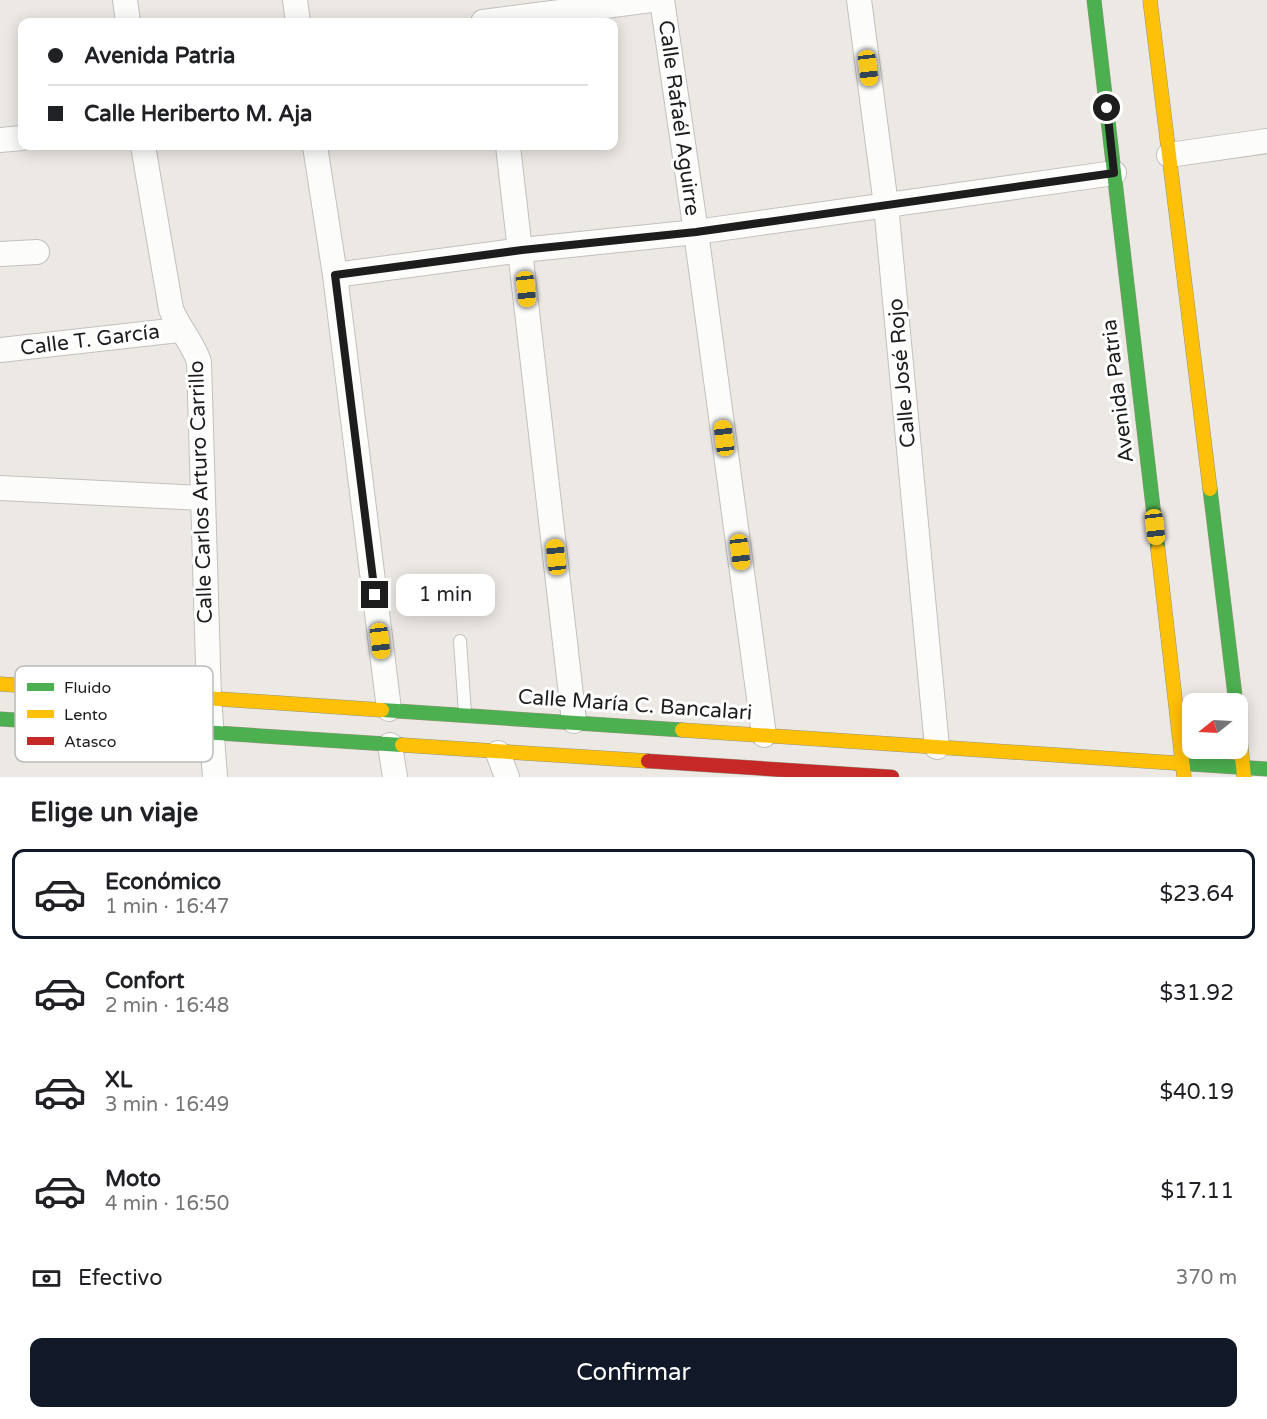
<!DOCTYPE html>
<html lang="es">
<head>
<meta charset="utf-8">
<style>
  body { margin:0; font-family:"Varela Round",sans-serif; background:#f2f2f2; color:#202124; height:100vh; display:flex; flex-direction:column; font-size:22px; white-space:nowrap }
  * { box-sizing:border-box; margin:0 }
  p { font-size:20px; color:#757577 }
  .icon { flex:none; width:33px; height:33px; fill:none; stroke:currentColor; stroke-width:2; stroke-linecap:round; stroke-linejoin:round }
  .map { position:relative; height:777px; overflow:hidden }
  .sheet { display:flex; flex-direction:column; background:#fff; flex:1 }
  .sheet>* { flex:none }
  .guide { position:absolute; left:18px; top:18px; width:600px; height:132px; border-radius:12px; box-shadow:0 3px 15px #0003; display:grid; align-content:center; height:132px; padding:0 30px; background:#fff }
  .needle { width:39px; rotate:252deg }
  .controls { position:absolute; left:1182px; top:693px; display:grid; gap:12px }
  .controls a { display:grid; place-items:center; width:66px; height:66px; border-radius:12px; background:#fff; box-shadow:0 3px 15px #0003; font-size:30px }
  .end { position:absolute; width:27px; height:27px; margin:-14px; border:8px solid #1d1d1d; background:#fff; box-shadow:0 0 0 3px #fff }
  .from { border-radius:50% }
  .bubble { position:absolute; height:42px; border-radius:12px; background:#fff; box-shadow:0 3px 15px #0003; font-size:20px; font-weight:600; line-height:42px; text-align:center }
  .car { position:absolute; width:18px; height:36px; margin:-18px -9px; border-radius:8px; box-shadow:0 0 4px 2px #0007; background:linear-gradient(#f5c518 24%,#345 0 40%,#f5c518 0 76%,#345 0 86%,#f5c518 0) }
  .guide b { display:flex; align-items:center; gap:21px; height:57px; font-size:22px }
  .guide b+b { border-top:2px solid #e0e0e0 }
  .guide i { width:15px; height:15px; background:#202124 }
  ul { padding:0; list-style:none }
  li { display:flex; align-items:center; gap:18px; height:90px; margin:0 12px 9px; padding:0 18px; border:3px solid transparent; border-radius:12px }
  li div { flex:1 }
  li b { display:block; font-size:22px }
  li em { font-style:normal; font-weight:600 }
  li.on { border-color:#111827 }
  li>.icon { width:54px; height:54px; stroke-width:1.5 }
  h2 { padding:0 30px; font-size:27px; line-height:72px }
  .pay { display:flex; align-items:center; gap:15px; height:66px; padding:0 30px; font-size:22px }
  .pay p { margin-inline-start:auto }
  .primary-button { display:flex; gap:12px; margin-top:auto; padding:12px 30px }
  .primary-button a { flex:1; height:69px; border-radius:12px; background:#111827; color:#fff; font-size:24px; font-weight:600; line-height:69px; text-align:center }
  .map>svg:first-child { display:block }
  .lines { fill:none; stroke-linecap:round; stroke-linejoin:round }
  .lane-casing { stroke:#c3c1bf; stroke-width:14 }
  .street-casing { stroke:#c3c1bf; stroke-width:26 }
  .fast-casing { stroke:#96927c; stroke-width:15 }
  .slow-casing { stroke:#96927c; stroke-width:15 }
  .jam-casing { stroke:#96927c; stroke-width:15 }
  .lane { stroke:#fcfcfb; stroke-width:12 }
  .street { stroke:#fcfcfb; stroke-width:24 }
  .fast { stroke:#4caf50; stroke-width:14 }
  .slow { stroke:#ffc107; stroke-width:14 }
  .jam { stroke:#c62828; stroke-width:14 }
  .route { stroke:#1d1d1d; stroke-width:8 }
  .labels { text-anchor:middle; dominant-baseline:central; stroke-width:6; stroke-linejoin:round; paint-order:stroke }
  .street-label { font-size:21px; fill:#1d1d1d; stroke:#fff }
  .key { fill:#fff; stroke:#bbb; stroke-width:1.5 }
  .key-label { font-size:16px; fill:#1d1d1d }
</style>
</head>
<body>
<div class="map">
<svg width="1267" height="777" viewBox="0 0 1267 777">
  <rect width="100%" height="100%" fill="#ece8e4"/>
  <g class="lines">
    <!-- lane casing -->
    <g class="lane-casing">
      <polyline id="lane" points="460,641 465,713"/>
    </g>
    <!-- street casing -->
    <g class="street-casing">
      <g id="street">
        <polyline points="125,0 128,22"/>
        <polyline points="295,0 298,22"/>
        <polyline points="662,0 696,232 764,735"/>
        <polyline points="859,0 886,205 937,747"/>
        <polyline points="483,22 651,0"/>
        <polyline points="0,140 22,138"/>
        <path d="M 143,146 L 171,309 C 178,328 193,342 199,362 L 209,698 L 215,777"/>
        <polyline points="315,146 335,275 389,709"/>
        <polyline points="508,146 574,721"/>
        <polyline points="1169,155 1267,141"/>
        <polyline points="0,254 37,252"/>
        <polyline points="335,275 522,250 696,232 1114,173"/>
        <polyline points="0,350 179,330"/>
        <polyline points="0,488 202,498"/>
        <polyline points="390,745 395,777"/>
        <polyline points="498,753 507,777"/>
      </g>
    </g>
    <!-- fast casing -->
    <g class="fast-casing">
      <g id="fast">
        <polyline points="1094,0 1158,550"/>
        <polyline points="1210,489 1236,704"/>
        <polyline points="382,710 682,730"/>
        <polyline points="0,719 402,745"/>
        <polyline points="1175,763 1267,769"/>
      </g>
    </g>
    <!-- slow casing -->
    <g class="slow-casing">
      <g id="slow">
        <polyline points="1150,0 1210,489"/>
        <polyline points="1158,550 1184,777"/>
        <polyline points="0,684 382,710"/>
        <polyline points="1238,718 1244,777"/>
        <polyline points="682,730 1175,763"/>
        <polyline points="402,745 648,761"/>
      </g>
    </g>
    <!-- jam casing -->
    <g class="jam-casing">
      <polyline id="jam" points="648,761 892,777"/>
    </g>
    <!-- lane -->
    <use href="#lane" class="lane"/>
    <!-- street -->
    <use href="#street" class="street"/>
    <!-- fast -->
    <use href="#fast" class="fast"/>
    <!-- slow -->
    <use href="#slow" class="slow"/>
    <!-- jam -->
    <use href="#jam" class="jam"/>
  </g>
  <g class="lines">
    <!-- route -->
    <polyline class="route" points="375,595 335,275 522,250 696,232 1114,173 1107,108"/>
  </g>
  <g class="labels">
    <!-- street labels -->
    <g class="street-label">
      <text transform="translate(679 118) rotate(82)">Calle Rafaél Aguirre</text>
      <text transform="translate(90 340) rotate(-7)">Calle T. García</text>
      <text transform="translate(902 373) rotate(-95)">Calle José Rojo</text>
      <text transform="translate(1118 391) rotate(-97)">Avenida Patria</text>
      <text transform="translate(201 492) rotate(-92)">Calle Carlos Arturo Carrillo</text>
      <text transform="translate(635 705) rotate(4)">Calle María C. Bancalari</text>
    </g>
  </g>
  <!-- legend -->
  <rect x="15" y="666" width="198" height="96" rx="9" class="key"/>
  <rect x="27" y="683" width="27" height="8" fill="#4caf50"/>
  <rect x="27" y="710" width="27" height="8" fill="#ffc107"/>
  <rect x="27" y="737" width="27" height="8" fill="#c62828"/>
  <g class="key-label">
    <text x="64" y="693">Fluido</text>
    <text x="64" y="720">Lento</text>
    <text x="64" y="747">Atasco</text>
  </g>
</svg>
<div class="controls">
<a><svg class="needle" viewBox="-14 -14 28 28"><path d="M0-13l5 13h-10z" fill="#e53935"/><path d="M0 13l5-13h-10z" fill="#757577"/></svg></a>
</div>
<i class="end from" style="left:1107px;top:108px"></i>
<i class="end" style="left:375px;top:595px"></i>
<div class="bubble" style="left:396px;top:574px;width:99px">1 min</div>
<i class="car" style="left:868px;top:68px;rotate:173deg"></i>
<i class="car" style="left:526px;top:289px;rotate:174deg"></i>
<i class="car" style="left:724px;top:438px;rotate:353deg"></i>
<i class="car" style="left:1155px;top:527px;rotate:173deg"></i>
<i class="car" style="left:740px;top:552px;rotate:173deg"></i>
<i class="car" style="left:556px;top:557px;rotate:354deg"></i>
<i class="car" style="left:380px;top:641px;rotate:173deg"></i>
<div class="guide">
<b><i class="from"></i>Avenida Patria</b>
<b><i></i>Calle Heriberto M. Aja</b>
</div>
</div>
<section class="sheet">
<h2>Elige un viaje</h2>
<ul>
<li class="on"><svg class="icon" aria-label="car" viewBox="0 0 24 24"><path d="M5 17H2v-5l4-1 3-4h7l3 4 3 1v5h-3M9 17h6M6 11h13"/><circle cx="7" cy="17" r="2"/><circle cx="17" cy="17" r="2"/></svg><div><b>Económico</b><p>1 min · 16:47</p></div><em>$23.64</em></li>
<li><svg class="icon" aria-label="car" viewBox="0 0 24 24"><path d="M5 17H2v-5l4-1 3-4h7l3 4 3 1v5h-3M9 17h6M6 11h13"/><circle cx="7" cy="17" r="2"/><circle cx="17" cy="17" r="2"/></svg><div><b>Confort</b><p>2 min · 16:48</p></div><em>$31.92</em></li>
<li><svg class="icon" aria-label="car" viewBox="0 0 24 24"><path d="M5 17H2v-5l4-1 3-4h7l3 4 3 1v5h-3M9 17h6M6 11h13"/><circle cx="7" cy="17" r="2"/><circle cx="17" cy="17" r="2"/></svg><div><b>XL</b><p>3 min · 16:49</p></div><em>$40.19</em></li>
<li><svg class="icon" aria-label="car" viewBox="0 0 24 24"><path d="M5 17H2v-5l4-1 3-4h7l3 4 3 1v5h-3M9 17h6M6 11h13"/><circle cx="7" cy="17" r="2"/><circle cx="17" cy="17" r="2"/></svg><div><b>Moto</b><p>4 min · 16:50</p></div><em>$17.11</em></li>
</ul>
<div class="pay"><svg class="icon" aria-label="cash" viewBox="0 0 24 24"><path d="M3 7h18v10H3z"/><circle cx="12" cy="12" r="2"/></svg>Efectivo<p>370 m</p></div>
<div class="primary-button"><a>Confirmar</a></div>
</section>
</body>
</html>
